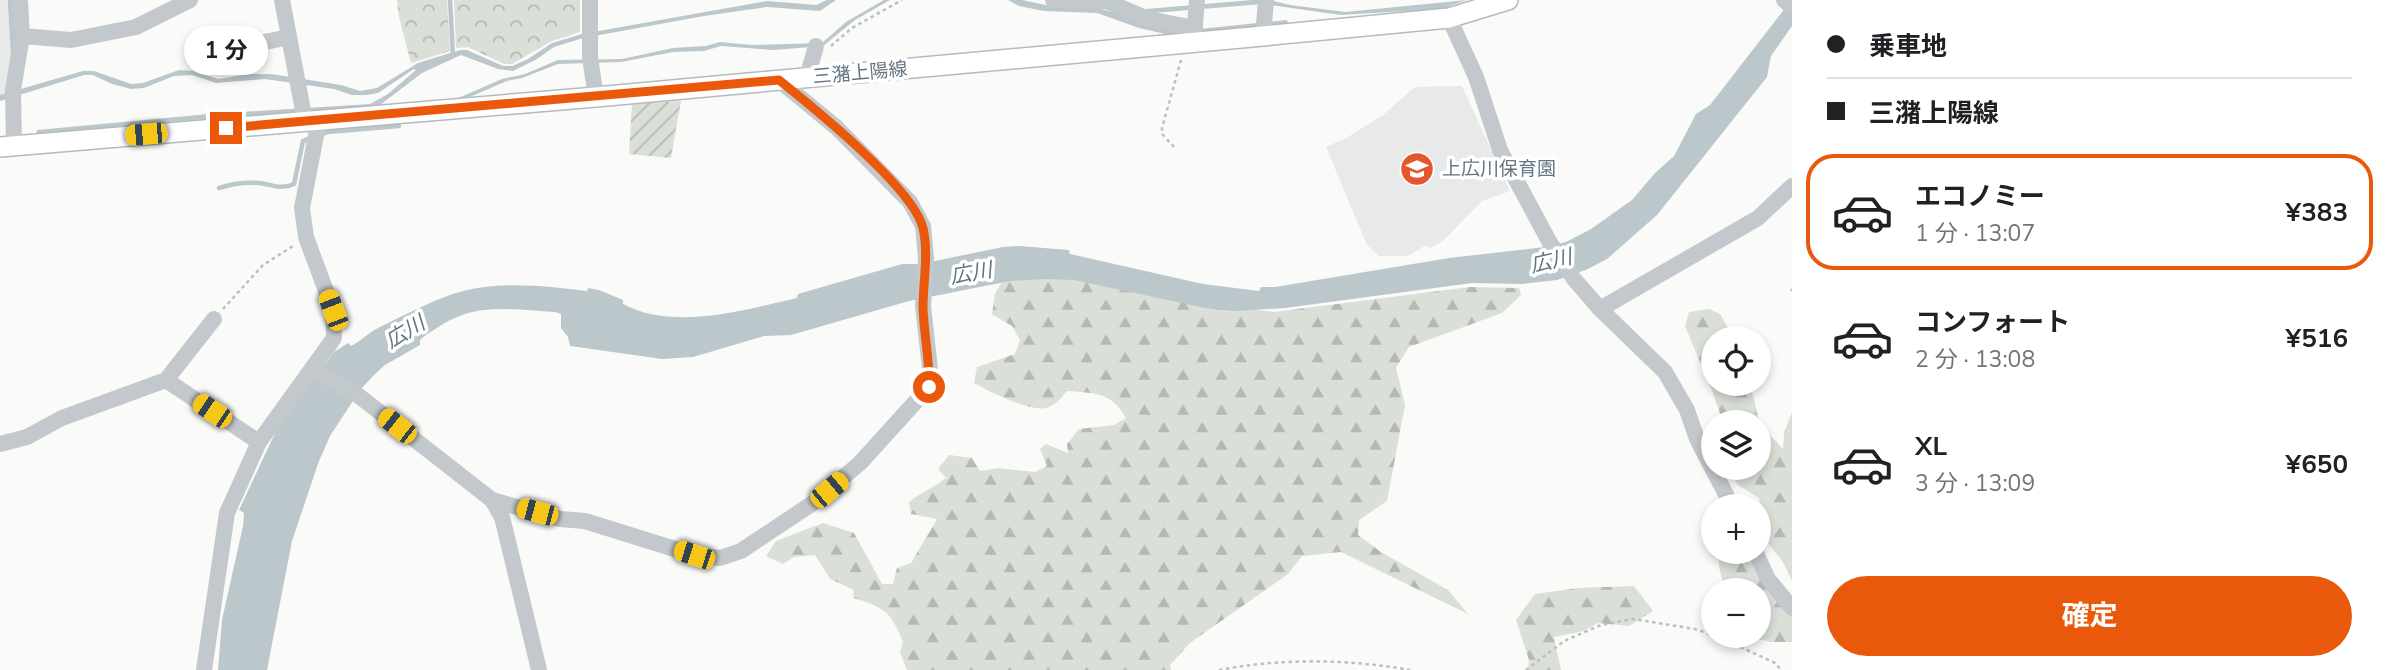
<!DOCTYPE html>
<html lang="ja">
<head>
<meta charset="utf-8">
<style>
  body { margin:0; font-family:"Nunito Sans","Noto Sans JP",sans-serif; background:#f6f6f6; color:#202124; height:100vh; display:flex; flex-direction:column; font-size:26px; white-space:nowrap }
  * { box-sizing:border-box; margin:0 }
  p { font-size:23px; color:#757577 }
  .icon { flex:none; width:38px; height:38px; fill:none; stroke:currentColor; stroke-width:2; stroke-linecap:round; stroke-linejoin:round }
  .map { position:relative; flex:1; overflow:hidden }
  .drawer { display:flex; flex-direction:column; background:#fff; width:595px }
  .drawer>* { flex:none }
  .guide { display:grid; align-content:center; height:154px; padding:0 35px; background:#fff }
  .buttons { position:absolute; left:1701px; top:326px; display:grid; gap:14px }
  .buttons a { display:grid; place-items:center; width:70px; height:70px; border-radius:50%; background:#fff; box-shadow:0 4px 10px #0003; font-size:35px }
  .end { position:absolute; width:32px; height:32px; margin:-16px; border:9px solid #ea580c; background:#fff; box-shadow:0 0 0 4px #fff }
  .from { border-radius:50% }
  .bubble { position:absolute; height:49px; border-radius:24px; background:#fff; box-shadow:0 4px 10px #0003; font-size:23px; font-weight:700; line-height:49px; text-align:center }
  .car { position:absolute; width:21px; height:42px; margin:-21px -10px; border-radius:9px; box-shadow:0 0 5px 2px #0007; background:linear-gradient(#f5c518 24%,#345 0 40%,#f5c518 0 76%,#345 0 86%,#f5c518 0) }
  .guide b { display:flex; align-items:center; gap:24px; height:66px; font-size:26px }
  .guide b+b { border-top:2px solid #e0e0e0 }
  .guide i { width:18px; height:18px; background:#202124 }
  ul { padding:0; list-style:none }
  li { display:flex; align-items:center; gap:21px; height:116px; margin:0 14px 10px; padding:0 21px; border:4px solid transparent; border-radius:28px }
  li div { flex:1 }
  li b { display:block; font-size:26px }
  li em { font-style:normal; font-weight:700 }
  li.current { border-color:#ea580c }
  li>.icon { width:63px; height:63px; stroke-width:1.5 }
  .action { display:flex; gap:14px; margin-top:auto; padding:14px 35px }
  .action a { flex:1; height:80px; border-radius:42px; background:#ea580c; color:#fff; font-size:28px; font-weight:700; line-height:80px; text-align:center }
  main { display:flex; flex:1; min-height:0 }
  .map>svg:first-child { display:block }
  .built { fill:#e8e9e9 }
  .forest { fill:url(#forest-firs) }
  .park { fill:url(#park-crowns) }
  .garden { fill:url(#garden-furrows) }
  .water { fill:#bbc7cb }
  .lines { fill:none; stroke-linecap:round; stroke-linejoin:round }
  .stream { stroke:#bbc7cb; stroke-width:4.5 }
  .major-casing { stroke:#b5babe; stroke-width:22 }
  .path { stroke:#bbbfc2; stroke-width:2.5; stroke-dasharray:3.5 3.5; stroke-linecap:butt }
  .minor { stroke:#c3c8cc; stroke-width:16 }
  .major { stroke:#fff; stroke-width:19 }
  .route { stroke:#ea580c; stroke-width:9 }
  .labels { text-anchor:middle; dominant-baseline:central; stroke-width:7; stroke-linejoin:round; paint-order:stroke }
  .street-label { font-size:19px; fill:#657683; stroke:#fff }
  .poi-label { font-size:19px; fill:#657683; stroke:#fff; text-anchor:start }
  .water-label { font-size:21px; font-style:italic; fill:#60757c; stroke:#fff }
</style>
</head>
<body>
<main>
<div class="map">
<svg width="1792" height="670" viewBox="0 0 1792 670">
  <defs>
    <pattern id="forest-firs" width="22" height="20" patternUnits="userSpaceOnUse" patternTransform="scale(1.75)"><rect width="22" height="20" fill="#dadfd7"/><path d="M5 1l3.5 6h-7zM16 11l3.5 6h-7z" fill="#b4b9b4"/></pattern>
    <pattern id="park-crowns" width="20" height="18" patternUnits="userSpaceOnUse" patternTransform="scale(1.75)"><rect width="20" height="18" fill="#dadfd7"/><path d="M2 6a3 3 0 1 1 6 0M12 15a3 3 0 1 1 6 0" fill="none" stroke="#b4b9b4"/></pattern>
    <pattern id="garden-furrows" width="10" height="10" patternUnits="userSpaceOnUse" patternTransform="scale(1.75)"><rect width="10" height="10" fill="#dadfd7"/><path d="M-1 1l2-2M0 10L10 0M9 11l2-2" fill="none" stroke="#b4b9b4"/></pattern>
  </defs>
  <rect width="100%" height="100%" fill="#fafaf8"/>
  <!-- built -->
  <g class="built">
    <polygon points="0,0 14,0 15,21 9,92 0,95"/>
    <polygon points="1462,86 1510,191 1482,201 1444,240 1431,248 1424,246 1408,256 1379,256 1367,245 1326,147 1348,137 1383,115 1415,87"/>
  </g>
  <!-- forest -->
  <g class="forest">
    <path d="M 1007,273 L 1164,288 L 1211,303 L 1274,312 L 1470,287 L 1519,288 L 1521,295 L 1502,313 L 1409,347 L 1396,368 L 1405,405 L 1387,501 L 1359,520 L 1358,535 L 1381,552 L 1448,590 L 1468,614 L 1341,552 L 1302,556 L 1288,574 L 1190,643 L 1170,665 L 1171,670 L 907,670 L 900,652 L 903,642 C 890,610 885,608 853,598 L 854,590 L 830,579 L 815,555 L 794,557 L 783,564 L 766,556 L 776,541 L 823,523 L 854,533 L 882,584 L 893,584 L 897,568 L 911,563 L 937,519 L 911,514 L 909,502 C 921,492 934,488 946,478 L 938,469 L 949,455 L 972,458 L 980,471 L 998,468 L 1035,472 L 1047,466 L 1040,449 L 1046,444 L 1068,453 L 1067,444 L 1079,429 L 1114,425 L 1126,418 C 1111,392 1095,393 1067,391 C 1061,398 1056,405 1046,408 C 1030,412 988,391 974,383 L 977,367 L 1015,354 L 1020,340 L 1012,326 L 992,314 L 995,294 Z"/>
    <polygon points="1709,309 1720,314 1734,338 1713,338 1713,383 1750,383 1760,425 1783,449 1784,433 1792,412 1792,581 1783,562 1759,532 1762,519 1759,498 1739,486 1726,467 1759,467 1759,422 1723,422 1711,388 1685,326 1689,312"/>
    <polygon points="1717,551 1755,551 1792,599 1792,642 1770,642 1742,635 1759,635 1759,590 1727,590 1721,576"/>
    <polygon points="1634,586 1653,611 1629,626 1598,623 1584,631 1554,637 1561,670 1528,670 1529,660 1516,620 1535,594 1578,588"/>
  </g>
  <!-- park -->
  <g class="park">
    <polygon points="397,0 447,0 450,51 411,63 399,17"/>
    <polygon points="454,0 580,0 580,32 552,41 512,64 504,64 468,47 456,48"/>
  </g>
  <!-- garden -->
  <polygon class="garden" points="681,101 671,158 629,154 632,104"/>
  <!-- water -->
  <g class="water">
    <polygon points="827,0 836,0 820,11 767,7 704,16 583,38 554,47 537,59 513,71 498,69 461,55 422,73 376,108 204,119 36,134 37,130 209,114 370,104 388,94 416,70 414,69 378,93 366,95 352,95 334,89 265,79 216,83 192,75 174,76 144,88 131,89 112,84 93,75 84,75 0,101 0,95 83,71 94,71 131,84 143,83 179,70 193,71 218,79 249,74 271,74 341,85 360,91 377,88 418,63 460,50 467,50 503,66 512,66 528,59 552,43 582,34 767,1 816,5"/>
    <polygon points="884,0 890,0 855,20 823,46 773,50 721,46 704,51 673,52 621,62 558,64 522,78 507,81 458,102 456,99 502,79 525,74 558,60 622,59 673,48 706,46 720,42 752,45 822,43 846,22"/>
    <polygon points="1008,0 1022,0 1051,6 1098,8 1122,15 1146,9 1252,0 1270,0 1290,5 1345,12 1467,0 1441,9 1341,15 1263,4 1153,13 1180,31 1287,20 1288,24 1174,36 1139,28 1097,13 1044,11 1019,6"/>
    <path d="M 1792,6 L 1792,26 L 1771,56 L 1767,77 L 1657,215 L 1607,259 L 1588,269 L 1557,280 L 1522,284 L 1472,283 L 1285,308 L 1234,311 L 1205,308 L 1074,280 L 1046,279 L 1010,281 L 909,301 L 791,335 L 764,336 L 693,357 L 662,359 L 570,346 L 568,337 L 561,328 L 561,314 L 555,312 C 514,310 479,302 443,324 C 435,330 427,333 420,340 L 420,345 L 385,365 L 372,377 L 360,390 L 330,436 L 319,461 L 292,541 L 267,670 L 218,670 L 222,620 L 243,526 L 244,513 L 239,510 L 276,431 L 334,352 L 348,343 L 351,346 C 361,341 368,333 378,328 C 405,315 434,299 463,291 C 502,281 547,286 587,291 L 588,288 L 599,290 L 623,300 L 623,304 C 673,331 744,310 797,298 L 798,294 L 902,264 L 920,264 L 1003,247 L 1019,246 L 1069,250 L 1070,254 L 1203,284 L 1259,291 L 1261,287 L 1275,287 L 1449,258 L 1545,247 L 1566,242 L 1591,229 L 1632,200 L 1655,173 L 1674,156 L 1696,114 L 1710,105 L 1786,7 Z"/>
  </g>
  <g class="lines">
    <!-- stream -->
    <g class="stream">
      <polyline points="10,0 13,51"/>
      <polyline points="450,0 453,56"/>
      <polyline points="320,135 328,132 399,126"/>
      <path d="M 219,188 C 231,184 247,182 260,183 C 273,185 281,190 294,184 L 303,141 L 312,138"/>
    </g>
    <!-- major casing -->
    <g class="major-casing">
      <polyline id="major" points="0,147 596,97 1263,36 1449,18 1508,0"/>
    </g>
    <!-- path -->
    <g class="path">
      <polyline points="831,46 852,28 902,0"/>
      <polyline points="1174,147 1162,134 1162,128 1181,60"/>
      <polyline points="1791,289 1792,291"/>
      <polyline points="223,309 263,265 293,246"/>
      <polyline points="1715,635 1775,663 1781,670"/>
      <path d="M 1219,670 C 1282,658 1348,659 1410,670"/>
      <polyline points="1526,670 1564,641 1601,625 1633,619 1695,629 1713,635"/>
    </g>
    <!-- minor -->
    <g class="minor">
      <polyline points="282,0 305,121"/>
      <polyline points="590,0 590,58 596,97"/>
      <polyline points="1053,0 1106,1 1148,19 1195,28"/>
      <polyline points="1784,0 1792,7"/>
      <polyline points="1449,18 1476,77 1500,150 1550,243 1574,279 1600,309 1665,372 1687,410 1697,439 1732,506"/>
      <polyline points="22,36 71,40 136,27 190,0"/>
      <polyline points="1194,36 1197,0"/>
      <polyline points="1263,36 1266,0"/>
      <polyline points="223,37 229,67"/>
      <polyline points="226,50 289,37"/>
      <polyline points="807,78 816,46"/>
      <polyline points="14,146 13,90 22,36 20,0"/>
      <polyline points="1600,309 1758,218 1792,186"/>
      <polyline points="313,370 359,396 492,500 502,517 539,670"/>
      <polyline points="166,380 259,442"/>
      <polyline points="0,444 27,437 62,418 166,380 214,319"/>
      <polyline points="492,500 560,519 585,521 694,555 720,558 741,551 813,503 860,463 929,387 930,369 923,306 926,257 923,226 910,202 836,127 780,81"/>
      <polyline points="1755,551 1768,579 1792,608"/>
      <polyline points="204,670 227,513 259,442 334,338 333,310 306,237 302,208 319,120"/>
    </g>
    <!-- major -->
    <use href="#major" class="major"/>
  </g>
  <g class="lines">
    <!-- route -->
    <path class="route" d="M 226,128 L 779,80 C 814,108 913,188 923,228 C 929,255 923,281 923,308 C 924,335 930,361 929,387"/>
  </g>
  <!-- icons -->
  <defs>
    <g id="school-disc" transform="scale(1.75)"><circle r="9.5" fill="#e4572e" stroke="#fff"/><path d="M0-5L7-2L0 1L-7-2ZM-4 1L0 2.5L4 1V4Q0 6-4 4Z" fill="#fff"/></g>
  </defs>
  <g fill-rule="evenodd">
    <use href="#school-disc" x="1417" y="169"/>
  </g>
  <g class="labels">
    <!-- street labels -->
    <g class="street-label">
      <text transform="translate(860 73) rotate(-5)">三潴上陽線</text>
    </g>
    <!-- poi labels -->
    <g class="poi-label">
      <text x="1442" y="169">上広川保育園</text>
    </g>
    <!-- water labels -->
    <g class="water-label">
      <text transform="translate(1551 261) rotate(-13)">広川</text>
      <text transform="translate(971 273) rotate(-10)">広川</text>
      <text transform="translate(405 332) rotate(-31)">広川</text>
    </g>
  </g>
</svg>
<div class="buttons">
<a><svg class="icon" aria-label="locate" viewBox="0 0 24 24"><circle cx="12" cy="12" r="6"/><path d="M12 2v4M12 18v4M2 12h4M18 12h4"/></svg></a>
<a><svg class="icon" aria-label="layers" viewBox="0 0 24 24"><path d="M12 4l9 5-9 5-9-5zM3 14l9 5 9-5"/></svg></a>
<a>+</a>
<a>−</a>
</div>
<i class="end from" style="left:929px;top:387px"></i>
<i class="end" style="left:226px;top:128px"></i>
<div class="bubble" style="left:184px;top:26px;width:84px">1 分</div>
<i class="car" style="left:146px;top:134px;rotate:265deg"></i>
<i class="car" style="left:333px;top:310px;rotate:339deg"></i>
<i class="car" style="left:212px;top:411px;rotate:304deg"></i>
<i class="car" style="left:397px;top:426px;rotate:308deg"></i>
<i class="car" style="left:829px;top:490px;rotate:50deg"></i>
<i class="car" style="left:537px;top:512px;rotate:285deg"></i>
<i class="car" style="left:694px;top:555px;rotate:288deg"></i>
</div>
<section class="drawer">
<div class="guide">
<b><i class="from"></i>乗車地</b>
<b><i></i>三潴上陽線</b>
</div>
<ul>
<li class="current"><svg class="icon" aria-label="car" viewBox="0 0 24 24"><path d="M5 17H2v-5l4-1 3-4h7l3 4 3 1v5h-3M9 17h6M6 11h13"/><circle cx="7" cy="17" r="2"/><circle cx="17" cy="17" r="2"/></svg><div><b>エコノミー</b><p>1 分 · 13:07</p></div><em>¥383</em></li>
<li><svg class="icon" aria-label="car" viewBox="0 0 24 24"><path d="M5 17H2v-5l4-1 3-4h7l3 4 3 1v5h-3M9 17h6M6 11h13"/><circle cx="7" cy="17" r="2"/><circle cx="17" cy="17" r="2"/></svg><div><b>コンフォート</b><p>2 分 · 13:08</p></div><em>¥516</em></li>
<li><svg class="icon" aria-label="car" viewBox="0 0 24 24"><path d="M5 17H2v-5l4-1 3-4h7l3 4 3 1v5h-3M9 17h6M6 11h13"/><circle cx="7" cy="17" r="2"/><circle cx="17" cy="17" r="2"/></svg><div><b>XL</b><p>3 分 · 13:09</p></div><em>¥650</em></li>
</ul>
<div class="action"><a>確定</a></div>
</section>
</main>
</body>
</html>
